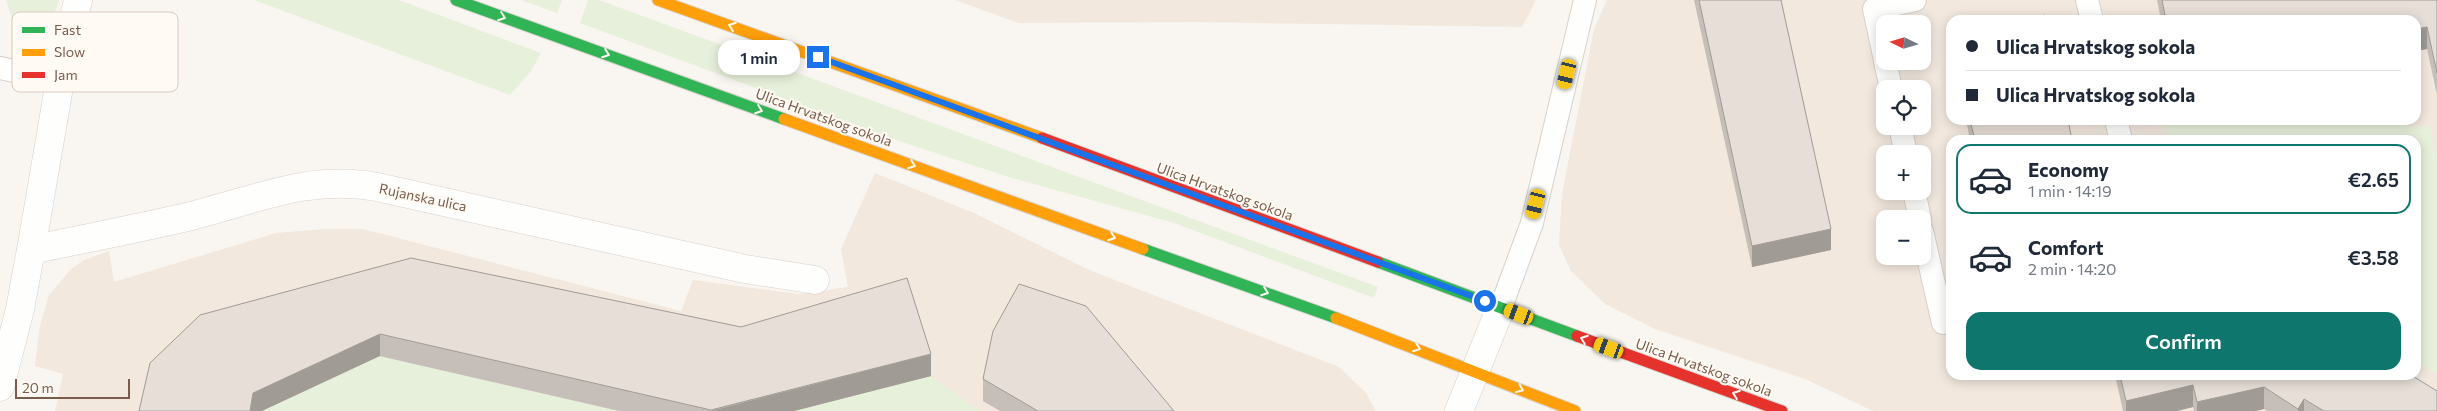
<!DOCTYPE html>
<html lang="en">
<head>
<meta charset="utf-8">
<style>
  body { margin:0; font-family:Commissioner,sans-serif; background:#f6f6f7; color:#1f2937; height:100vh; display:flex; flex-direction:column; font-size:19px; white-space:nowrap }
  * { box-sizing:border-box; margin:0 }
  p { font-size:16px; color:#747a83 }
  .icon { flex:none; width:28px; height:28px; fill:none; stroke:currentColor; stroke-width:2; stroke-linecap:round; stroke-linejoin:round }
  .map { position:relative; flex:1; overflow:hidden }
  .drawer { position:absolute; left:1946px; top:135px; width:475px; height:245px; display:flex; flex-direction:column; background:#fff; border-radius:15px; box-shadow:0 2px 12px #0003 }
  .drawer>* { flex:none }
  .guide { position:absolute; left:1946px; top:15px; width:475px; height:110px; border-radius:15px; box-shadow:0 2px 12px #0003; display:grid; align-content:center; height:110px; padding:0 20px; background:#fff }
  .needle { width:32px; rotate:275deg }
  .controls { position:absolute; left:1876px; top:15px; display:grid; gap:10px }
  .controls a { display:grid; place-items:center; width:55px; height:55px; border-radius:10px; background:#fff; box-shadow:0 2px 12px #0003; font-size:25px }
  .scale { position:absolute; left:15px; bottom:12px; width:115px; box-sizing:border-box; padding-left:5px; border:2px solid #7a5c4d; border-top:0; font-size:14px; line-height:18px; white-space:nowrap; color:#7a5c4d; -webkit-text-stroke:4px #fffaf3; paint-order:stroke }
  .end { position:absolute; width:22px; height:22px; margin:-11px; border:6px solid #1a73e8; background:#fff; box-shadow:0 0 0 2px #fff }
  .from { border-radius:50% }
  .bubble { position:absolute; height:35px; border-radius:15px; background:#fff; box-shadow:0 2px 12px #0003; font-size:16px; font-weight:600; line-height:35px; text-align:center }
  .car { position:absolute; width:15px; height:30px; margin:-15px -8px; border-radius:6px; box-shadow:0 0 4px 1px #0007; background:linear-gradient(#f5c518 24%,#345 0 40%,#f5c518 0 76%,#345 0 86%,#f5c518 0) }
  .guide b { display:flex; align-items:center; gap:18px; height:48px; font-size:19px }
  .guide b+b { border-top:1px solid #e0e1e3 }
  .guide i { width:12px; height:12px; background:#1f2937 }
  ul { padding:9px 0 0; list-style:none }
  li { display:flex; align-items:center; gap:15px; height:70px; margin:0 10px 8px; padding:0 10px; border:2px solid transparent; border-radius:15px }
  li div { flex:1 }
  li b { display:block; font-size:19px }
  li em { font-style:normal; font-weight:600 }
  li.selected { border-color:#0f766e }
  li>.icon { width:45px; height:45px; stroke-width:1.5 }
  .action { display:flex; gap:10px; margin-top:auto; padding:10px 20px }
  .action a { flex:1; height:58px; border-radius:15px; background:#0f766e; color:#fff; font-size:20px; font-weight:600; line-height:58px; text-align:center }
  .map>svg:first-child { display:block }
  .residential { fill:#f2e8de; fill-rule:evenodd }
  .green { fill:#e7f0db }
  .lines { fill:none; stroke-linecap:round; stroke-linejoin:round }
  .lane-casing { stroke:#d7d1cb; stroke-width:24 }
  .street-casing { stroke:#d7d1cb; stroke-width:29 }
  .fast-casing { stroke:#d9d2cb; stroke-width:13 }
  .slow-casing { stroke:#d9d2cb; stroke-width:13 }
  .jam-casing { stroke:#d9d2cb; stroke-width:13 }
  .lane { stroke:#fefefd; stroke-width:22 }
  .street { stroke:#fefefd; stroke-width:28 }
  .fast { stroke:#30b455; stroke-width:11 }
  .slow { stroke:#ff9f0a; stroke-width:11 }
  .jam { stroke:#e5322d; stroke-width:11 }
  .wall { fill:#c6bfb9 }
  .shaded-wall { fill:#a19b96 }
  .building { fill:#e6ded7; stroke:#a19b96 }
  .oneway { stroke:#fffaf3 }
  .route { stroke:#1a73e8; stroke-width:6 }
  .labels { text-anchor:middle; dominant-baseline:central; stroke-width:4; stroke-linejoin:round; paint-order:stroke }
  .street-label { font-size:14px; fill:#7a5c4d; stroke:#fffaf3 }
  .key { fill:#fffaf3; stroke:#d7cbc1; stroke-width:1 }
  .key-label { font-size:14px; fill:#7a5c4d }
</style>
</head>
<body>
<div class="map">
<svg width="2437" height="411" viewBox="0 0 2437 411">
  <rect width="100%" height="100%" fill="#f9f5f0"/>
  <!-- residential -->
  <g class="residential">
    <polygon points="955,0 1536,0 1522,27 1195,22 1019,23"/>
    <path d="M 1607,0 L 2437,0 L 2437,411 L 1873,411 L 1805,379 L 1655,329 L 1605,304 L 1571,271 L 1559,245 L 1562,194 L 1594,29 ZM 1951,20 L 2416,20 L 2416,120 L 1951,120 ZM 1885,24 L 1922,24 L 1922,61 L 1885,61 ZM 1885,89 L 1922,89 L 1922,126 L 1885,126 ZM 1951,140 L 2416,140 L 2416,375 L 1951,375 ZM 1885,154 L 1922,154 L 1922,191 L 1885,191 ZM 1885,219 L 1922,219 L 1922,256 L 1885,256 Z"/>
    <polygon points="875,173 974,213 1089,270 1339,367 1366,393 1376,411 55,411 63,374 35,366 40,325 49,295 71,269 84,260 109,251 114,282 276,233 324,229 363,229 681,311 693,280 798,294 848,287 841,249"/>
  </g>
  <!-- green -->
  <g class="green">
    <path d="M 6,0 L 59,0 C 54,21 37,33 19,41 Z"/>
    <polygon points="254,0 399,0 541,53 531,71 510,95"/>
    <polygon points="521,0 562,0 557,13"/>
    <polygon points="588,0 599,0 1378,287 1374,298 1174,223 1009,177 902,142 580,23"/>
    <polygon points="2165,120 2188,120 2190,126 2218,120 2402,120 2411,127 2430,126 2437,161 2437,373 2416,361 2416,140 2169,140"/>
    <polygon points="380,356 619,411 262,411"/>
    <polygon points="931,376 980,411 794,411"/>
  </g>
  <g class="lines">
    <!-- lane casing -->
    <g class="lane-casing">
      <g id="lane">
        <polyline points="2087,0 2092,20"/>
        <polyline points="1885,60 1874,9 1915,0"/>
        <polyline points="1885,61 1891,89"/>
        <polyline points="0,68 60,81"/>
        <polyline points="2116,120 2121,140"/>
        <polyline points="1900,126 1906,154"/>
        <polyline points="1914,191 1920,219"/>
        <polyline points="1922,231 1943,323"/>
        <polyline points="1501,307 1532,223 1585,0"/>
      </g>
    </g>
    <!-- street casing -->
    <g class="street-casing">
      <g id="street">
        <polyline points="31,250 60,81 78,0"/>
        <path d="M 0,387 L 20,309 L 31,250 C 83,239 135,229 187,217 C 252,201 309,174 377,187 L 745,269 L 815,280"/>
        <polyline points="1459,411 1501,307"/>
      </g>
    </g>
    <!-- fast casing -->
    <g class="fast-casing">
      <g id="fast">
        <polyline points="456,0 784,119"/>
        <polyline points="1143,249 1336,318"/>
        <polyline points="1378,262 1577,336"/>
      </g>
    </g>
    <!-- slow casing -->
    <g class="slow-casing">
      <g id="slow">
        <polyline points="658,0 1042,138"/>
        <polyline points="784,119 1143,249"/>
        <polyline points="1336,318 1575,411"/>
      </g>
    </g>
    <!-- jam casing -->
    <g class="jam-casing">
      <g id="jam">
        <polyline points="1042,138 1378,262"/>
        <polyline points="1577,336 1782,411"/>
      </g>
    </g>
    <!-- lane -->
    <use href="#lane" class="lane"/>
    <!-- street -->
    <use href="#street" class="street"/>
    <!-- fast -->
    <use href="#fast" class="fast"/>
    <!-- slow -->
    <use href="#slow" class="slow"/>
    <!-- jam -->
    <use href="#jam" class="jam"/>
  </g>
  <!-- wall -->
  <g class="wall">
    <polygon points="1694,0 1781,0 1831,250 1752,267"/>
    <polygon points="2157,0 2437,0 2437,95 2427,49 2416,51 2416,20 2161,20"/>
    <polygon points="1966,120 2068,120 2072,140 1970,140"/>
    <polygon points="200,315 741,327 931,376 794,411 619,411"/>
    <polygon points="2115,375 2414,375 2414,377 2437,411 2267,411 2264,409 2255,411 2194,411 2193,407 2177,411 2123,411"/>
    <polygon points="983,379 1174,411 1000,411 983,401"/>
  </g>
  <!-- shaded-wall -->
  <g class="shaded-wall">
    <polygon points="2427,27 2427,49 2416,51 2416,29"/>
    <polygon points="1831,229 1831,250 1752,267 1752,246"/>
    <polygon points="380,334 380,356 262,411 250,411 253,393"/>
    <polygon points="931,354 931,376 794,411 711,411"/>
    <polygon points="2193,385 2193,407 2177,411 2126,411 2126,401"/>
    <polygon points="2264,387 2264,409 2255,411 2197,411 2197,402"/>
    <polygon points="2304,399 2304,411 2298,411 2298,409"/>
  </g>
  <!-- building -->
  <g class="building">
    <polygon points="1699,0 1781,0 1831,229 1752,246"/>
    <polygon points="2162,0 2437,0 2437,73 2427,27 2416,29 2416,20 2166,20"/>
    <polygon points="2045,15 2046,20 2021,20"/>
    <polygon points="1970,120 2068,120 2072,140 1975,140"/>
    <polygon points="411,258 741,327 907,278 931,354 711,410 380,334 253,393 250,411 139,411 150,363 200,315"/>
    <polygon points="1019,284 1086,306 1174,411 1038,411 983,379 993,331"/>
    <polygon points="2120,375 2411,375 2437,391 2437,411 2324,411 2304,399 2298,409 2264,387 2197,402 2193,385 2126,401"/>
  </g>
  <!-- one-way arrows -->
  <defs><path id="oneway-chevron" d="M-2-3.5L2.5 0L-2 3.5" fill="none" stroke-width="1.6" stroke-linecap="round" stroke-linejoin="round" transform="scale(1.25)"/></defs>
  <g class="oneway">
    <use href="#oneway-chevron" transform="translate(502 17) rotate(20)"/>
    <use href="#oneway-chevron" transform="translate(732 26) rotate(-160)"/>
    <use href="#oneway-chevron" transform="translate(606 54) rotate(20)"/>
    <use href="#oneway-chevron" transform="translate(759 110) rotate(20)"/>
    <use href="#oneway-chevron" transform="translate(912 165) rotate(20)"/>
    <use href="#oneway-chevron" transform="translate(1112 237) rotate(20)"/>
    <use href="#oneway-chevron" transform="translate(1265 292) rotate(20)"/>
    <use href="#oneway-chevron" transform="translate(1584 339) rotate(-160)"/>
    <use href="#oneway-chevron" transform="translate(1417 348) rotate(21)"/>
    <use href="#oneway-chevron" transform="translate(1520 389) rotate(22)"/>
    <use href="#oneway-chevron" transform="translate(1736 394) rotate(-160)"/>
  </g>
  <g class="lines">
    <!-- route -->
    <polyline class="route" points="818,57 1485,301"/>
  </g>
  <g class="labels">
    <!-- street labels -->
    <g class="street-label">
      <text transform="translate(824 117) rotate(20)">Ulica Hrvatskog sokola</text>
      <text transform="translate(1225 191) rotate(20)">Ulica Hrvatskog sokola</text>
      <text transform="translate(423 197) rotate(12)">Rujanska ulica</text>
      <text transform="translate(1704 367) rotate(20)">Ulica Hrvatskog sokola</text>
    </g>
  </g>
  <!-- legend -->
  <rect x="12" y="12" width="166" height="80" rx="8" class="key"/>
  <rect x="22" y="27" width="23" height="6" fill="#30b455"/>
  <rect x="22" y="49" width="23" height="7" fill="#ff9f0a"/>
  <rect x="22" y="72" width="23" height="6" fill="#e5322d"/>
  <g class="key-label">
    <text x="54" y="35">Fast</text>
    <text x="54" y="57">Slow</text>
    <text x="54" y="80">Jam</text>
  </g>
</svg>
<div class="controls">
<a><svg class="needle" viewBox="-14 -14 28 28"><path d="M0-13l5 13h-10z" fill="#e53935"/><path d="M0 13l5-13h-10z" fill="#747a83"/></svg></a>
<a><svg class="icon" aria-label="locate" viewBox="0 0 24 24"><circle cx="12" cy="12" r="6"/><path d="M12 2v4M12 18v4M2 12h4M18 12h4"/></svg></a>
<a>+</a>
<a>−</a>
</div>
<div class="scale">20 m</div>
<i class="end from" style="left:1485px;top:301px"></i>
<i class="end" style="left:818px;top:57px"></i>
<div class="bubble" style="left:718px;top:40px;width:82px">1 min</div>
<i class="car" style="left:1567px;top:74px;rotate:194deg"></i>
<i class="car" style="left:1536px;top:204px;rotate:194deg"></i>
<i class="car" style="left:1519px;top:314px;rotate:291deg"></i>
<i class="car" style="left:1609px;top:348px;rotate:290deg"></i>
<div class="guide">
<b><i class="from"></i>Ulica Hrvatskog sokola</b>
<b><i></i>Ulica Hrvatskog sokola</b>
</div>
<section class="drawer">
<ul>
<li class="selected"><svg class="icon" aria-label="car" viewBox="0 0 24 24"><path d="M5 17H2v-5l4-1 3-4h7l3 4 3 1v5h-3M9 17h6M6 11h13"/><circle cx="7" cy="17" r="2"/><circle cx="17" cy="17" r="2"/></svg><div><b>Economy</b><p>1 min · 14:19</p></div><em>€2.65</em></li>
<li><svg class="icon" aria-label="car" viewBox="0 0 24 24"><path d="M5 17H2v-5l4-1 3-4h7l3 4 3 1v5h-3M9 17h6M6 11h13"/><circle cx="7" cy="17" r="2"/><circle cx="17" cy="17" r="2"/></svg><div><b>Comfort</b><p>2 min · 14:20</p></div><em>€3.58</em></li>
</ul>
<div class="action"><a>Confirm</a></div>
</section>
</div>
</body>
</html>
